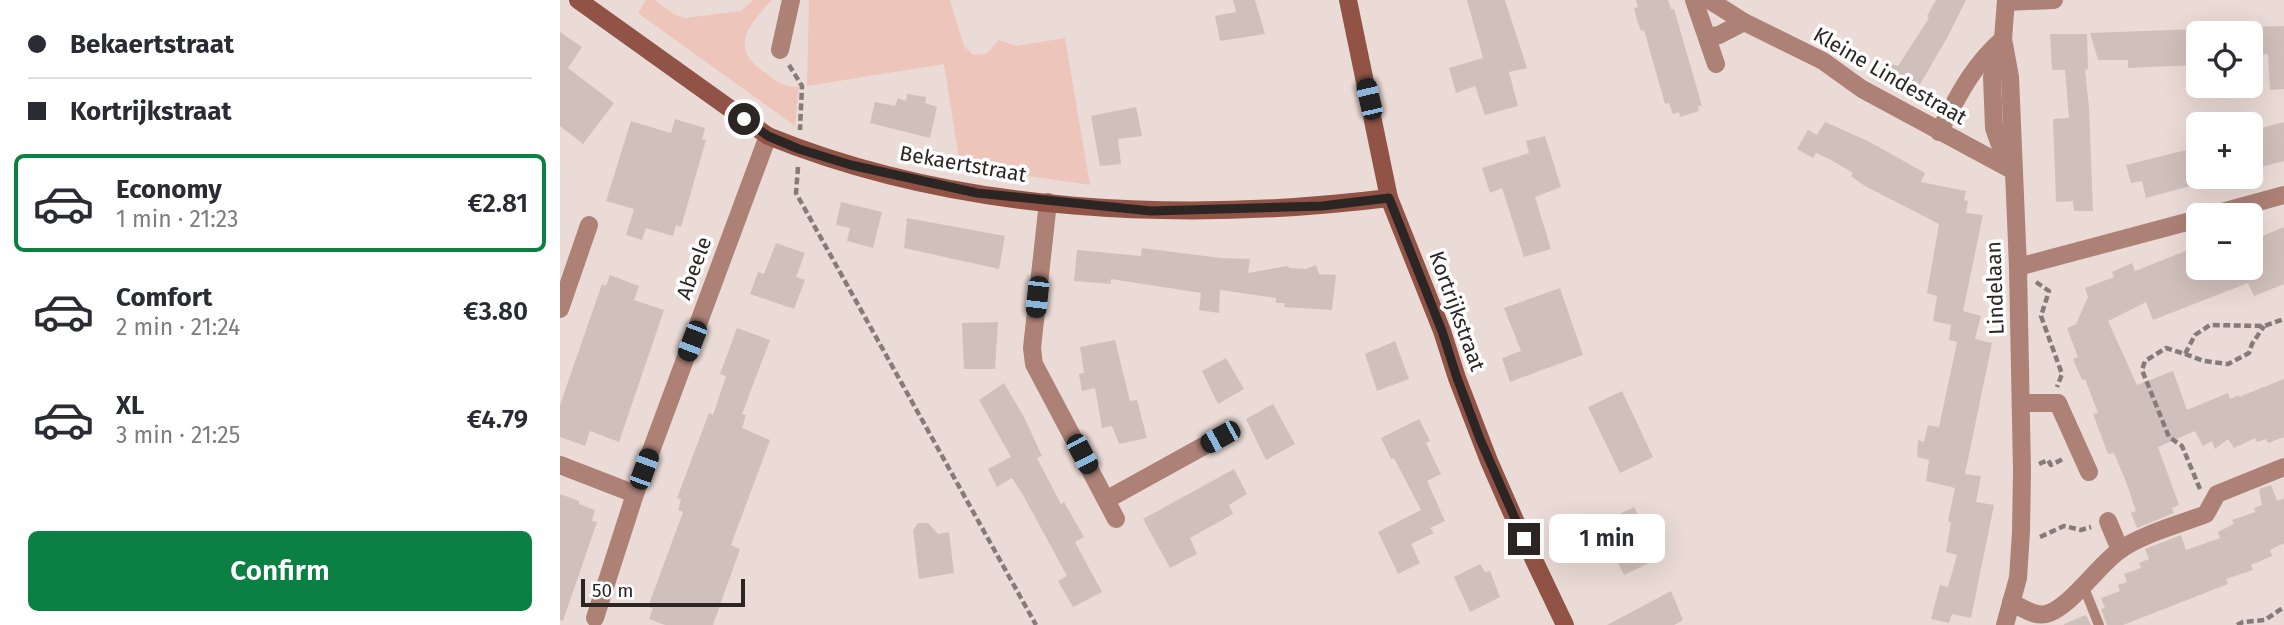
<!DOCTYPE html>
<html lang="en">
<head>
<meta charset="utf-8">
<style>
  body { margin:0; font-family:"Fira Sans",sans-serif; background:#f2f2f3; color:#2b2b33; height:100vh; display:flex; flex-direction:column; font-size:26px; white-space:nowrap }
  * { box-sizing:border-box; margin:0 }
  p { font-size:23px; color:#7c7c81 }
  .icon { flex:none; width:38px; height:38px; fill:none; stroke:currentColor; stroke-width:2; stroke-linecap:round; stroke-linejoin:round }
  .map { position:relative; flex:1; overflow:hidden }
  .panel { display:flex; flex-direction:column; background:#fff; width:560px }
  .panel>* { flex:none }
  .guide { display:grid; align-content:center; height:154px; padding:0 28px; background:#fff }
  .fabs { position:absolute; left:1626px; top:21px; display:grid; gap:14px }
  .fabs a { display:grid; place-items:center; width:77px; height:77px; border-radius:10px; background:#fff; box-shadow:0 7px 28px #0002; font-size:35px }
  .scale { position:absolute; left:21px; bottom:18px; width:164px; box-sizing:border-box; padding-left:7px; border:4px solid #2b2523; border-top:0; font-size:19px; line-height:24px; white-space:nowrap; color:#2b2523; -webkit-text-stroke:5px #fff; paint-order:stroke }
  .end { position:absolute; width:32px; height:32px; margin:-16px; border:9px solid #2b2523; background:#fff; box-shadow:0 0 0 4px #fff }
  .from { border-radius:50% }
  .bubble { position:absolute; height:49px; border-radius:10px; background:#fff; box-shadow:0 7px 28px #0002; font-size:23px; font-weight:600; line-height:49px; text-align:center }
  .car { position:absolute; width:21px; height:42px; margin:-21px -10px; border-radius:9px; box-shadow:0 0 5px 2px #0007; background:linear-gradient(#222 24%,#8ab4d8 0 40%,#222 0 76%,#8ab4d8 0 86%,#222 0) }
  .guide b { display:flex; align-items:center; gap:24px; height:66px; font-size:26px }
  .guide b+b { border-top:2px solid #e1e1e2 }
  .guide i { width:18px; height:18px; background:#2b2b33 }
  ul { padding:0; list-style:none }
  li { display:flex; align-items:center; gap:21px; height:98px; margin:0 14px 10px; padding:0 14px; border:4px solid transparent; border-radius:10px }
  li div { flex:1 }
  li b { display:block; font-size:26px }
  li em { font-style:normal; font-weight:600 }
  li.active { border-color:#0b8043 }
  li>.icon { width:63px; height:63px; stroke-width:1.5 }
  .button { display:flex; gap:14px; margin-top:auto; padding:14px 28px }
  .button a { flex:1; height:80px; border-radius:10px; background:#0b8043; color:#fff; font-size:28px; font-weight:600; line-height:80px; text-align:center }
  main { display:flex; flex:1; min-height:0 }
  .map>svg:first-child { display:block }
  .green { fill:#edc5ba }
  .building { fill:#d0c0bc }
  .lines { fill:none; stroke-linecap:round; stroke-linejoin:round }
  .path { stroke:#857b78; stroke-width:4.5; stroke-dasharray:7 3.5; stroke-linecap:butt }
  .lane { stroke:#ad8176; stroke-width:10 }
  .street { stroke:#ad8176; stroke-width:18 }
  .secondary { stroke:#915345; stroke-width:18 }
  .route { stroke:#2b2523; stroke-width:9 }
  .labels { text-anchor:middle; dominant-baseline:central; stroke-width:7; stroke-linejoin:round; paint-order:stroke }
  .street-label { font-size:21px; fill:#2b2523; stroke:#fff }
</style>
</head>
<body>
<main>
<section class="panel">
<div class="guide">
<b><i class="from"></i>Bekaertstraat</b>
<b><i></i>Kortrijkstraat</b>
</div>
<ul>
<li class="active"><svg class="icon" aria-label="car" viewBox="0 0 24 24"><path d="M5 17H2v-5l4-1 3-4h7l3 4 3 1v5h-3M9 17h6M6 11h13"/><circle cx="7" cy="17" r="2"/><circle cx="17" cy="17" r="2"/></svg><div><b>Economy</b><p>1 min · 21:23</p></div><em>€2.81</em></li>
<li><svg class="icon" aria-label="car" viewBox="0 0 24 24"><path d="M5 17H2v-5l4-1 3-4h7l3 4 3 1v5h-3M9 17h6M6 11h13"/><circle cx="7" cy="17" r="2"/><circle cx="17" cy="17" r="2"/></svg><div><b>Comfort</b><p>2 min · 21:24</p></div><em>€3.80</em></li>
<li><svg class="icon" aria-label="car" viewBox="0 0 24 24"><path d="M5 17H2v-5l4-1 3-4h7l3 4 3 1v5h-3M9 17h6M6 11h13"/><circle cx="7" cy="17" r="2"/><circle cx="17" cy="17" r="2"/></svg><div><b>XL</b><p>3 min · 21:25</p></div><em>€4.79</em></li>
</ul>
<div class="button"><a>Confirm</a></div>
</section>
<div class="map">
<svg width="1724" height="625" viewBox="0 0 1724 625">
  <rect width="100%" height="100%" fill="#ebdbd7"/>
  <!-- green -->
  <g class="green">
    <path d="M 86,0 L 95,0 L 114,14 L 125,18 L 181,11 L 193,0 L 212,0 C 189,25 168,47 204,72 C 219,83 220,86 239,87 L 235,126 L 78,13 Z"/>
    <polygon points="249,0 390,0 404,46 413,55 426,54 439,40 456,46 505,38 530,185 400,166 384,64 247,86"/>
  </g>
  <!-- building -->
  <g class="building">
    <polygon points="673,0 695,0 705,34 660,41 655,16 676,12"/>
    <polygon points="907,0 945,0 967,68 949,72 958,106 925,115 915,86 896,93 889,68 923,58"/>
    <polygon points="1076,0 1108,0 1111,9 1114,9 1142,106 1138,106 1139,111 1120,117 1119,112 1113,114 1109,103 1105,104 1084,30 1081,31 1077,20 1074,8 1078,7"/>
    <polygon points="1376,0 1406,0 1387,38 1359,86 1343,78 1338,87 1321,78 1329,63 1338,66 1369,18 1367,16"/>
    <polygon points="1724,26 1724,89 1710,90 1708,54 1690,55 1690,27"/>
    <polygon points="1638,29 1638,65 1568,68 1568,60 1538,60 1530,33"/>
    <polygon points="0,32 22,47 8,68 54,103 23,144 0,126"/>
    <polygon points="1490,34 1527,34 1528,69 1525,70 1529,107 1533,211 1514,211 1513,201 1496,202 1493,119 1509,118 1505,70 1492,70"/>
    <polygon points="347,94 366,97 365,103 377,107 370,138 310,123 315,102 335,106 338,98 346,101"/>
    <polygon points="576,107 582,136 558,139 561,164 540,166 531,116"/>
    <polygon points="115,119 145,128 142,139 146,140 121,227 116,225 113,236 86,228 82,240 66,235 74,209 46,201 71,121 111,133"/>
    <polygon points="1265,122 1310,142 1365,173 1361,182 1406,191 1404,200 1408,201 1406,213 1423,215 1403,311 1421,316 1415,339 1432,343 1405,474 1421,476 1416,502 1434,505 1411,618 1392,614 1389,623 1371,619 1380,585 1388,587 1397,555 1386,552 1391,522 1388,521 1395,488 1366,481 1369,460 1357,457 1358,440 1364,442 1368,425 1379,427 1397,342 1389,340 1391,325 1373,321 1377,296 1367,293 1379,224 1305,186 1291,176 1293,173 1271,160 1256,153 1253,158 1237,149 1248,130 1257,135"/>
    <polygon points="1724,122 1724,161 1690,170 1690,131"/>
    <polygon points="985,136 1001,187 975,197 991,249 964,257 942,188 930,193 922,168 969,153 966,141"/>
    <polygon points="1638,147 1638,184 1586,198 1582,181 1571,183 1566,165"/>
    <polygon points="281,202 322,212 313,248 287,241 290,228 276,225"/>
    <polygon points="347,218 445,236 439,269 344,248"/>
    <polygon points="1724,227 1724,284 1694,296 1688,283 1593,320 1586,302 1548,321 1577,385 1613,371 1627,410 1668,393 1670,399 1679,395 1679,397 1724,379 1724,437 1708,443 1706,439 1697,442 1695,438 1674,448 1668,439 1655,449 1652,441 1643,446 1635,431 1598,447 1619,505 1612,508 1614,513 1577,528 1571,513 1576,511 1566,482 1554,453 1548,454 1533,414 1538,413 1525,379 1522,380 1513,359 1518,357 1507,328 1516,324 1528,297 1525,288 1554,277 1552,272 1572,263 1575,271 1638,246 1638,268 1690,268 1690,246 1702,241 1700,237"/>
    <polygon points="216,243 245,253 236,277 245,280 234,309 190,294 198,272 204,274"/>
    <polygon points="582,248 661,258 690,259 688,273 727,266 730,268 746,269 756,265 759,274 776,275 772,310 724,307 725,303 716,303 716,298 660,290 659,313 639,310 641,293 551,279 551,284 514,281 517,250 581,256"/>
    <polygon points="50,275 79,286 74,300 104,310 59,442 30,431 25,446 0,437 0,405 42,284 46,286"/>
    <polygon points="1000,288 1023,355 950,382 942,358 961,351 944,308"/>
    <polygon points="438,322 435,369 404,369 402,323"/>
    <polygon points="177,328 210,340 182,414 186,415 182,428 210,440 171,545 180,549 153,625 105,625 89,619 93,608 88,607 123,512 118,510 121,500 117,498 149,413 153,415 166,376 160,374"/>
    <polygon points="555,340 570,401 577,400 587,438 559,444 552,426 542,428 535,388 522,391 519,374 524,373 520,347"/>
    <polygon points="835,341 849,379 817,391 805,354"/>
    <polygon points="666,358 684,389 658,404 642,371"/>
    <polygon points="444,383 464,417 482,456 477,458 501,504 504,502 524,537 515,542 542,592 513,607 498,581 507,576 463,495 452,478 437,487 428,469 451,457 419,400"/>
    <polygon points="1062,391 1093,457 1060,473 1028,407"/>
    <polygon points="713,404 735,444 706,460 686,419"/>
    <polygon points="859,419 870,441 866,443 881,474 867,481 885,521 870,528 874,533 851,544 860,563 838,574 818,532 861,510 834,458 831,459 821,438"/>
    <polygon points="674,469 687,494 669,505 673,514 630,538 637,554 610,568 583,519"/>
    <polygon points="1711,485 1717,501 1724,498 1724,543 1710,550 1712,556 1691,565 1693,570 1666,579 1668,584 1563,625 1547,625 1541,609 1545,608 1541,598 1560,591 1558,585 1567,582 1564,574 1581,568 1579,563 1589,559 1585,549 1621,535 1626,550 1660,538 1658,532 1674,524 1672,520 1695,512 1694,508 1702,505 1699,489"/>
    <polygon points="0,494 19,501 19,504 35,510 32,521 37,522 3,621 0,620"/>
    <polygon points="1074,507 1099,558 1064,575 1050,548 1025,559 1015,535"/>
    <polygon points="358,523 368,523 378,534 389,532 394,573 359,579 353,530"/>
    <polygon points="920,564 925,572 930,571 940,597 910,612 894,577"/>
    <polygon points="1111,591 1123,620 1114,625 1047,625"/>
    <polygon points="1526,615 1531,625 1504,625 1504,624"/>
  </g>
  <g class="lines">
    <!-- path -->
    <g class="path">
      <polyline points="229,65 242,86 240,130"/>
      <polyline points="238,167 236,193 476,625"/>
      <polyline points="1476,282 1489,291 1481,316 1502,374 1497,387"/>
      <polyline points="1625,354 1644,361 1668,364 1689,353 1692,344 1704,326"/>
      <polyline points="1479,464 1488,460 1491,465 1503,459"/>
      <polyline points="1640,489 1622,446 1609,437 1582,370 1585,361 1606,348 1625,354 1635,335 1650,325 1704,326 1724,319"/>
      <polyline points="1480,537 1504,526 1521,530 1531,527"/>
      <polyline points="1677,625 1683,622 1705,620 1724,607"/>
    </g>
    <!-- lane -->
    <polyline class="lane" points="1523,585 1539,625"/>
    <!-- street -->
    <g class="street">
      <polyline points="1134,0 1156,64"/>
      <polyline points="1149,0 1184,22 1263,61 1302,89 1454,171"/>
      <polyline points="1446,0 1443,39 1432,77 1434,128 1442,151 1452,169"/>
      <polyline points="1446,2 1494,0"/>
      <polyline points="1147,37 1159,35 1184,22"/>
      <polyline points="1443,39 1450,77 1458,267 1462,471 1461,532 1458,578 1445,625"/>
      <polyline points="220,50 231,0"/>
      <path d="M 1379,132 C 1398,96 1412,66 1443,39"/>
      <polyline points="488,202 472,348 474,364 556,519"/>
      <polyline points="1651,215 1724,195"/>
      <polyline points="1458,267 1638,219"/>
      <polyline points="0,309 29,225"/>
      <polyline points="1461,403 1498,403 1529,472"/>
      <polyline points="0,465 75,494"/>
      <polyline points="546,500 660,437"/>
      <polyline points="1548,521 1560,550"/>
      <path d="M 1451,602 C 1461,607 1474,617 1486,614 C 1509,609 1539,564 1560,550 C 1582,534 1621,524 1646,514 L 1657,494 L 1724,467"/>
      <polyline points="35,618 75,494 208,136"/>
    </g>
    <!-- secondary -->
    <g class="secondary">
      <path d="M 18,0 L 208,136 C 400,214 625,223 829,198"/>
      <polyline points="788,0 829,198 882,331 897,378 929,461 954,518 1005,625"/>
    </g>
  </g>
  <g class="lines">
    <!-- route -->
    <polyline class="route" points="184,119 208,136 239,149 291,165 417,193 591,211 762,206 829,198 882,331 897,378 920,439 964,539"/>
  </g>
  <g class="labels">
    <!-- street labels -->
    <g class="street-label">
      <text transform="translate(1330 76) rotate(30)">Kleine Lindestraat</text>
      <text transform="translate(403 164) rotate(10)">Bekaertstraat</text>
      <text transform="translate(134 268) rotate(-70)">Abeele</text>
      <text transform="translate(1435 288) rotate(-92)">Lindelaan</text>
      <text transform="translate(897 311) rotate(70)">Kortrijkstraat</text>
    </g>
  </g>
</svg>
<div class="fabs">
<a><svg class="icon" aria-label="locate" viewBox="0 0 24 24"><circle cx="12" cy="12" r="6"/><path d="M12 2v4M12 18v4M2 12h4M18 12h4"/></svg></a>
<a>+</a>
<a>−</a>
</div>
<div class="scale">50 m</div>
<i class="end from" style="left:184px;top:119px"></i>
<i class="end" style="left:964px;top:539px"></i>
<div class="bubble" style="left:989px;top:514px;width:116px">1 min</div>
<i class="car" style="left:809px;top:99px;rotate:347deg"></i>
<i class="car" style="left:477px;top:297px;rotate:186deg"></i>
<i class="car" style="left:132px;top:341px;rotate:201deg"></i>
<i class="car" style="left:660px;top:437px;rotate:241deg"></i>
<i class="car" style="left:522px;top:454px;rotate:152deg"></i>
<i class="car" style="left:84px;top:469px;rotate:20deg"></i>
</div>
</main>
</body>
</html>
